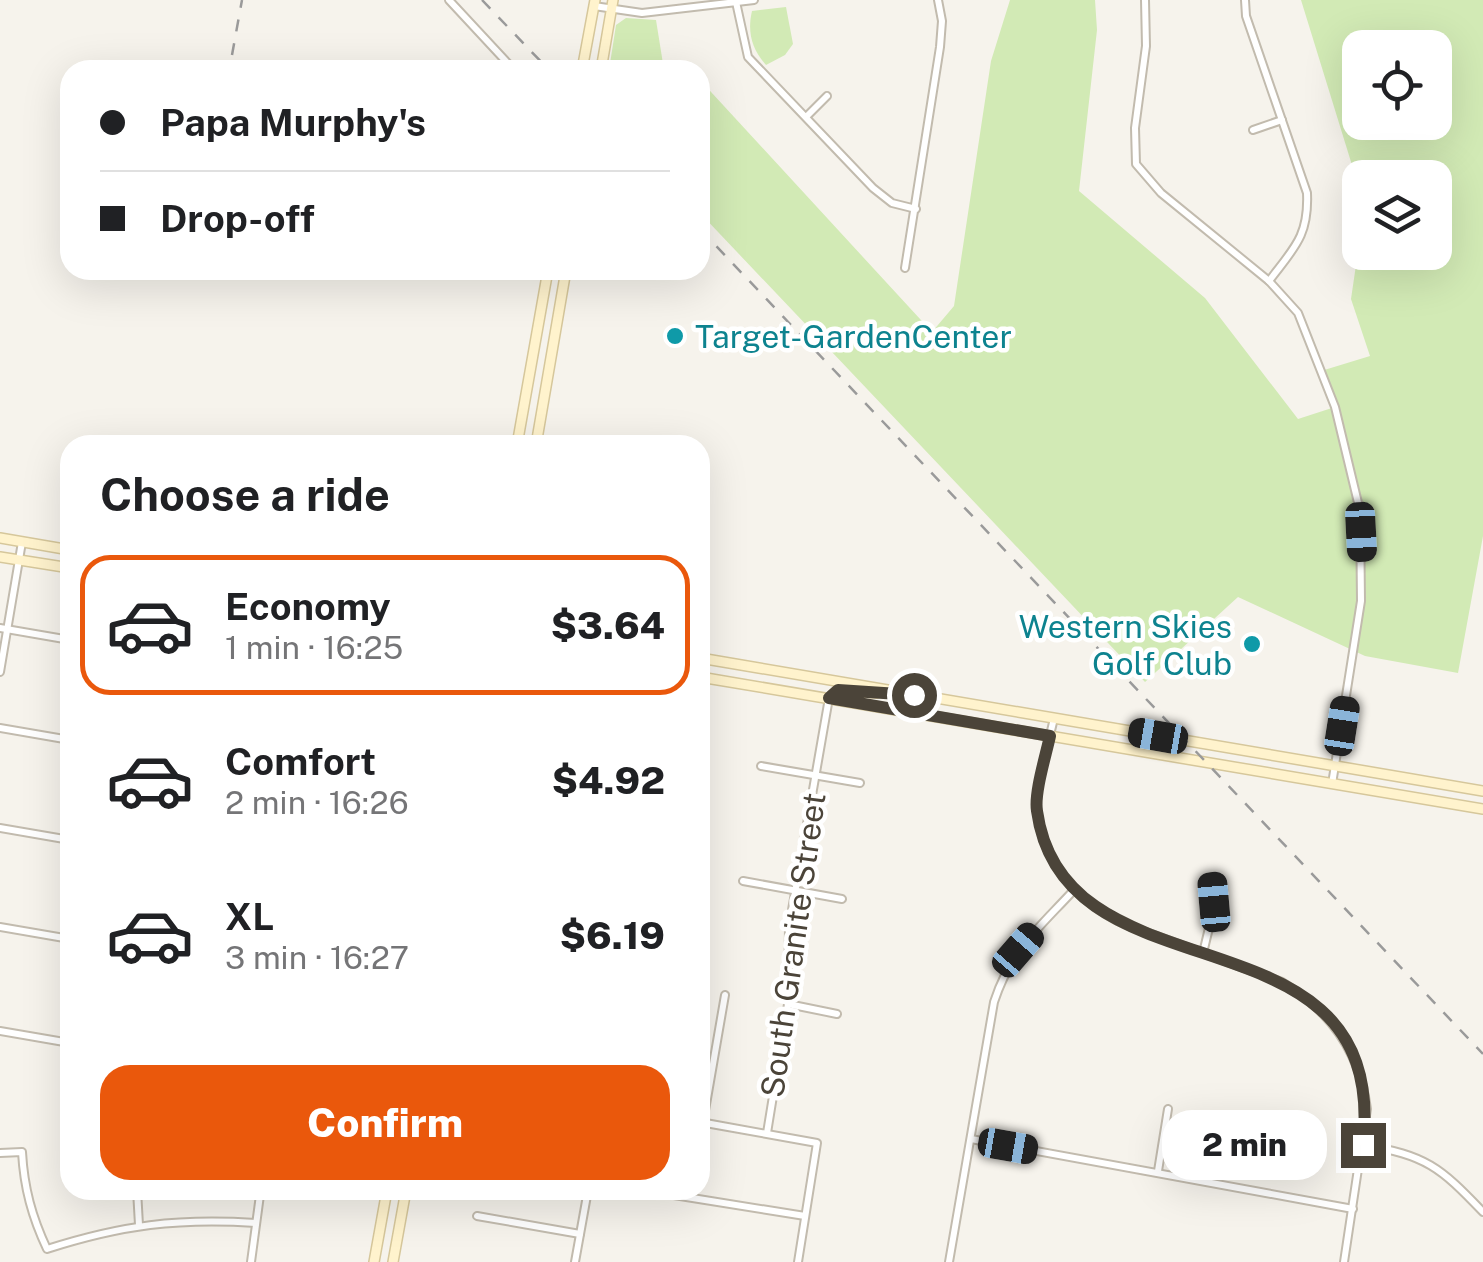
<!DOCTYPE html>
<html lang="en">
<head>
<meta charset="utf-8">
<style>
  body { margin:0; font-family:"Public Sans",sans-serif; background:#f6f6f6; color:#202124; height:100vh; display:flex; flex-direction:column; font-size:38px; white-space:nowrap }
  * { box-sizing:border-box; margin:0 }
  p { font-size:32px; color:#757577 }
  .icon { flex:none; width:55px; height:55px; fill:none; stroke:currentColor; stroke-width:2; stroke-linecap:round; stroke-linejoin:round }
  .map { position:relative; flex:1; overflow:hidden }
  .side { position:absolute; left:60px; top:435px; width:650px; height:765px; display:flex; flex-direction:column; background:#fff; border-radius:30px; box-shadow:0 10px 40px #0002 }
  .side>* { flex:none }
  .banner { position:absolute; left:60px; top:60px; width:650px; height:220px; border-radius:30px; box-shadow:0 10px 40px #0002; display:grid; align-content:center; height:220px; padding:0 40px; background:#fff }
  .buttons { position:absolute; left:1342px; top:30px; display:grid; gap:20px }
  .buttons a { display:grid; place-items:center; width:110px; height:110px; border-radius:20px; background:#fff; box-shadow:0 10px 40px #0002; font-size:50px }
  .end { position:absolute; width:45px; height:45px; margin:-22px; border:12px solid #4b4439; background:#fff; box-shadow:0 0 0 5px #fff }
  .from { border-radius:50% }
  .bubble { position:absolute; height:70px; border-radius:30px; background:#fff; box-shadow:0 10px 40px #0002; font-size:32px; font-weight:800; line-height:70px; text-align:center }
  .car { position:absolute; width:30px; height:60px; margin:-30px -15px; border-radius:12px; box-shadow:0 0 8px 2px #0007; background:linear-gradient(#222 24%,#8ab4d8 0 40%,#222 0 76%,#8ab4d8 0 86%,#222 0) }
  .banner b { display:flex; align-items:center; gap:35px; height:95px; font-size:38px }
  .banner b+b { border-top:2px solid #e0e0e0 }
  .banner i { width:25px; height:25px; background:#202124 }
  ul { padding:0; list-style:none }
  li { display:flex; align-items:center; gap:30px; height:140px; margin:0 20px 15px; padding:0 20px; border:5px solid transparent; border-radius:30px }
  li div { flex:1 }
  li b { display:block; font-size:38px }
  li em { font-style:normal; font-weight:800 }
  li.current { border-color:#ea580c }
  li>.icon { width:90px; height:90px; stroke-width:1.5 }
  h2 { padding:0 40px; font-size:45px; line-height:120px }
  .cta { display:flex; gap:20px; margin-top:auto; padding:20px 40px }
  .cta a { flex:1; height:115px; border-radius:30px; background:#ea580c; color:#fff; font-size:40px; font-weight:800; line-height:115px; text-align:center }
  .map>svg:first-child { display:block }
  .green { fill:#d2eab5; fill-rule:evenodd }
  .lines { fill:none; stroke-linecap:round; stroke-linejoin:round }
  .street-casing { stroke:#c2bbae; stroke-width:10 }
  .secondary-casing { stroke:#d6c79b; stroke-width:12 }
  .street { stroke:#fff; stroke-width:6 }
  .secondary { stroke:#fff3cd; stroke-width:9 }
  .rail { stroke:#9a9a9a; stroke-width:2.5; stroke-dasharray:12 12; stroke-linecap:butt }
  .route { stroke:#4b4439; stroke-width:12 }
  .culture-dot { fill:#0f9aa8; stroke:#fff; stroke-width:4 }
  .labels { text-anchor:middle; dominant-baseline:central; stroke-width:9; stroke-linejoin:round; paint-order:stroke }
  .culture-label { font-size:32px; fill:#0d838f; stroke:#fff; text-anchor:start }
  .street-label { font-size:32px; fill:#4b4439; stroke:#fff }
</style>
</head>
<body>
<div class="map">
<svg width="1483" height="1262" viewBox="0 0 1483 1262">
  <rect width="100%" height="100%" fill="#f6f3ec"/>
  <!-- green -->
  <g class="green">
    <path d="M 1010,0 L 1095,0 L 1097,30 L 1079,191 L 1205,298 L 1298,419 L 1335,407 L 1321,371 L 1370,356 L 1351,299 L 1360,238 L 1360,252 L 1435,252 L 1435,178 L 1360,178 L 1360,191 L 1301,0 L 1483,0 L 1483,536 L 1458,673 L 1365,656 L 1238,597 L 1145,682 L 700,213 L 700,80 L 932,332 L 954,306 L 991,61 ZM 1360,48 L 1435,48 L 1435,122 L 1360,122 Z"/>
    <path d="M 786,7 L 793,44 L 785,55 L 766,65 C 752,50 747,32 752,11 Z"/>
    <polygon points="626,18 656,20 664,70 609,70 616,25"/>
  </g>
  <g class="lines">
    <!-- street casing -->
    <g class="street-casing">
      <g id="street">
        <polyline points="449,0 514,70"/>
        <polyline points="1145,0 1146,46 1135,128 1136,164 1161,193 1269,281 1298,313 1335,407 1360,511 1361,601 1332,784"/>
        <path d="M 1245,0 L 1246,16 L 1307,193 C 1309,236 1294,248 1269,281"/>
        <polyline points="736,2 748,57 873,188 892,203 916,209"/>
        <polyline points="594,6 642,13 754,0"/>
        <polyline points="806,117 827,96"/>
        <polyline points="1253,130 1282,120"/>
        <polyline points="905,268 940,47 942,21 938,0"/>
        <polyline points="0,628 70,640"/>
        <polyline points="0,672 22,542"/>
        <path d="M 1054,718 C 1049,742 1034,789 1037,811 C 1043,863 1078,903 1124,924 L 1282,982 C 1331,1011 1360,1052 1367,1109 L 1344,1262"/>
        <polyline points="0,728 70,740"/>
        <polyline points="761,766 860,783"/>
        <polyline points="0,828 70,840"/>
        <polyline points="743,881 842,899"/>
        <polyline points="0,927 70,939"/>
        <polyline points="1203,953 1215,903 1212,877"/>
        <polyline points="788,1004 837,1014"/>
        <polyline points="0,1031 70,1043"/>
        <polyline points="700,1122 817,1143 798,1262"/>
        <polyline points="703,1122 725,995"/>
        <polyline points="767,1133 788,1004 789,927 829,698"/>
        <polyline points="971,1139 1353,1209"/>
        <path d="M 1363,1145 C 1426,1155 1440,1167 1483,1212"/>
        <path d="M 0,1153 L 22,1152 C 24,1188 32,1217 47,1249 C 122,1225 177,1218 256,1223"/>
        <polyline points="1158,1171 1168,1109"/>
        <polyline points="137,1190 139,1225"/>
        <polyline points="655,1192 805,1216"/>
        <polyline points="477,1216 580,1234"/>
        <polyline points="251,1262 260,1195"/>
        <polyline points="575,1262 588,1190"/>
        <path d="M 949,1262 L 994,1002 C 1011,950 1037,930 1073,891"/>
      </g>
    </g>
    <!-- secondary casing -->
    <g class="secondary-casing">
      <g id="secondary">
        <polyline points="582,70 595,0"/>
        <polyline points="601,70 613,0"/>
        <polyline points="517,445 548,270"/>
        <polyline points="536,445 566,270"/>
        <polyline points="0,538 70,550"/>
        <polyline points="0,557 70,568"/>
        <polyline points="700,658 1483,791"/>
        <polyline points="700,677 1483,809"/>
        <polyline points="829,698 838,690 877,693"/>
        <polyline points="374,1262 387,1190"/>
        <polyline points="393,1262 406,1190"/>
      </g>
    </g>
    <!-- street -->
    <use href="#street" class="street"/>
    <!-- secondary -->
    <use href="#secondary" class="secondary"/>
    <!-- rail -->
    <g class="rail">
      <polyline points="482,0 549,70"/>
      <polyline points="232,55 242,0"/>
      <polyline points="700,229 1483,1054"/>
    </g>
  </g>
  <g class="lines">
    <!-- route -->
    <path class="route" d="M 914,695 L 838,690 L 829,698 L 1050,736 C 1046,755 1034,793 1037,811 C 1064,1008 1390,897 1363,1145"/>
  </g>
  <!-- markers -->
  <g class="culture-dot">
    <circle cx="675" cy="336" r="10"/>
    <circle cx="1252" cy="644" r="10"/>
  </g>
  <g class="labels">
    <!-- culture labels -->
    <g class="culture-label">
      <text x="695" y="336">Target-GardenCenter</text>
      <text x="1232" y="626" text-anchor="end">Western Skies<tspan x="1232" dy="37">Golf Club</tspan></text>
    </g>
    <!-- street labels -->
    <g class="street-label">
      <text transform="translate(793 945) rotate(-82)">South Granite Street</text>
    </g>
  </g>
</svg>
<div class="buttons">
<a><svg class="icon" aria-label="locate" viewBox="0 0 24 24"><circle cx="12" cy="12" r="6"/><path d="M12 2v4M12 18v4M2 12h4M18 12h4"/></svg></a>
<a><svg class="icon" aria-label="layers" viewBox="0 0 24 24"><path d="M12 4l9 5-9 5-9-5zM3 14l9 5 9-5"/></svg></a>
</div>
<i class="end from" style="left:914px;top:695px"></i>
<i class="end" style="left:1363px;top:1145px"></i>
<div class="bubble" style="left:1162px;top:1110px;width:165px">2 min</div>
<i class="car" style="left:1361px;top:532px;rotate:177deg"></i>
<i class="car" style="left:1342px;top:726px;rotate:9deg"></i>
<i class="car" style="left:1158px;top:736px;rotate:280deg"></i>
<i class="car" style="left:1214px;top:902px;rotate:355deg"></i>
<i class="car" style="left:1018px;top:950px;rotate:41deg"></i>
<i class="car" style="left:1008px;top:1146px;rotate:100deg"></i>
<div class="banner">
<b><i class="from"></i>Papa Murphy's</b>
<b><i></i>Drop-off</b>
</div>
<section class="side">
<h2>Choose a ride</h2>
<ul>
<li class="current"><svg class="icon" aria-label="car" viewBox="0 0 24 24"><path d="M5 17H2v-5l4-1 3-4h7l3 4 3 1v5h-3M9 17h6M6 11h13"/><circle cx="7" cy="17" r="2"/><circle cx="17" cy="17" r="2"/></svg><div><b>Economy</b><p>1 min · 16:25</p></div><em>$3.64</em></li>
<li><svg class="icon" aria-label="car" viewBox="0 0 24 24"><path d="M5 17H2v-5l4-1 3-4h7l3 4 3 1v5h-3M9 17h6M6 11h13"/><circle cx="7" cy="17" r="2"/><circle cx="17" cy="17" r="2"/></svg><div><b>Comfort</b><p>2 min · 16:26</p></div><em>$4.92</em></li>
<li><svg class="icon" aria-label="car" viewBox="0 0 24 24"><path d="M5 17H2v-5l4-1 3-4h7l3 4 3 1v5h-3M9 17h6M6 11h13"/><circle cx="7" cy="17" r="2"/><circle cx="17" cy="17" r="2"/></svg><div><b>XL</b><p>3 min · 16:27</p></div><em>$6.19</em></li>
</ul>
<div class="cta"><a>Confirm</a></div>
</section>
</div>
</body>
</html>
